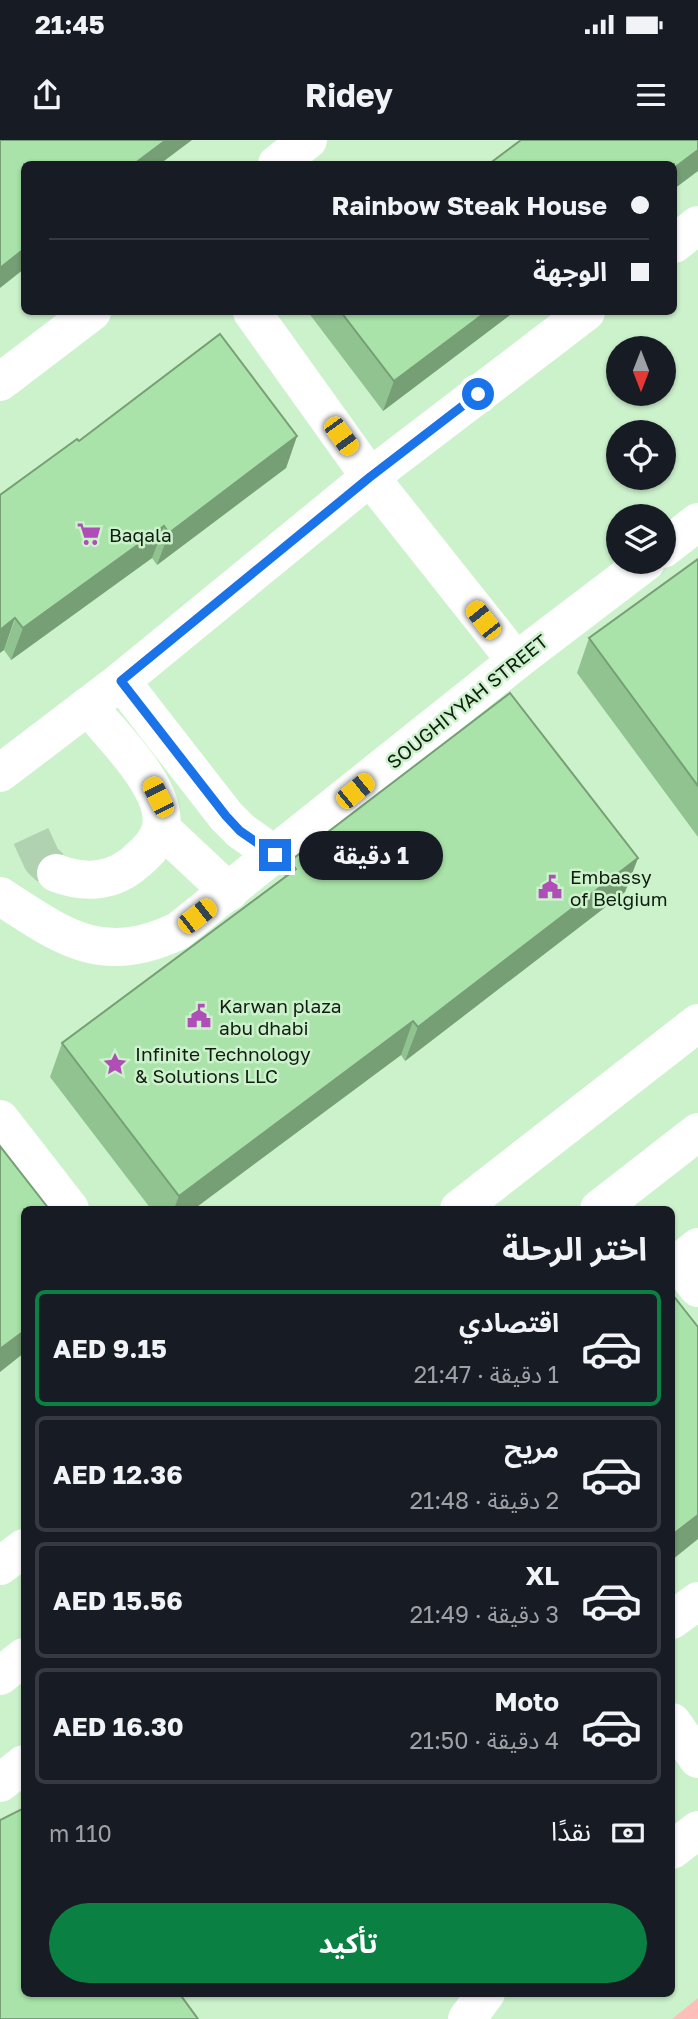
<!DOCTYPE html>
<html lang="ar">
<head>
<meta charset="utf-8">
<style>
  body { margin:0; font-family:"Golos Text","Noto Sans Arabic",sans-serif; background:#242831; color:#f1f3f6; direction:rtl; height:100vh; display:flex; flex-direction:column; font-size:26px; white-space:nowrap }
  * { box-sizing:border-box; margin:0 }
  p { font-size:23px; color:#9ea1a6 }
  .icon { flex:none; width:38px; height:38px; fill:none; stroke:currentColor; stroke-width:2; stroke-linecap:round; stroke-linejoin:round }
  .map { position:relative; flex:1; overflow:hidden; direction:ltr }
  .sheet { position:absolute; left:21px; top:1066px; width:654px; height:791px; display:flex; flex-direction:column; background:#171b24; border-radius:10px; box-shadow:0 2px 5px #0004; direction:rtl }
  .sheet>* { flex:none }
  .guide { position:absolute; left:21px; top:21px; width:656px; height:154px; border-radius:10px; box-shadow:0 2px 5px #0004; direction:rtl; display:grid; align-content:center; height:154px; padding:0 28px; background:#171b24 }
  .needle { width:46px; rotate:180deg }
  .buttons { position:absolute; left:606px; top:196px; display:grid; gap:14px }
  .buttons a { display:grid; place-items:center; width:70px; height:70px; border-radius:50%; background:#171b24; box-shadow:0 2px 5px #0004; font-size:35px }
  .end { position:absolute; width:32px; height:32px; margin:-16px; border:9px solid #1a73e8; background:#fff; box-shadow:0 0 0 4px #fff }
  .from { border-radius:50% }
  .bubble { position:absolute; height:49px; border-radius:24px; background:#171b24; box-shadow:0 2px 5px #0004; font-size:23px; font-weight:700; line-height:49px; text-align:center; direction:rtl }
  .car { position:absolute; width:21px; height:42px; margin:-21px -10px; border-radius:9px; box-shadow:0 0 5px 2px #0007; background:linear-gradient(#f5c518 24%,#345 0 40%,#f5c518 0 76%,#345 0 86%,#f5c518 0) }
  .guide b { display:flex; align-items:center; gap:24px; height:66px; font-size:26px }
  .guide b+b { border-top:2px solid #363941 }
  .guide i { width:18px; height:18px; background:#f1f3f6 }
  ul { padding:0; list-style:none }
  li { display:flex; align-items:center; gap:21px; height:116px; margin:0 14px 10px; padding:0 14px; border:4px solid #363941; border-radius:10px }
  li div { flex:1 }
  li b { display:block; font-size:26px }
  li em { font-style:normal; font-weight:700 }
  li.current { border-color:#0b8043 }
  li>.icon { width:63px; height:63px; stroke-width:1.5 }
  h2 { padding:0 28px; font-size:32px; line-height:84px }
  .pay { display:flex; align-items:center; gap:18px; height:77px; padding:0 28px; font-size:26px }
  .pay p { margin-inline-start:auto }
  .action { display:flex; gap:14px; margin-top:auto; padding:14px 28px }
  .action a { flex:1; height:80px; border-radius:42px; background:#0b8043; color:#fff; font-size:28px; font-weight:700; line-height:80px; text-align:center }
  .status { display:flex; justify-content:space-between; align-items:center; height:49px; padding:0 35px; background:#171b24; direction:ltr }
  .status svg { height:19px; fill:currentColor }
  header { display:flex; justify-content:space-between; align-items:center; height:91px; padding:0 28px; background:#171b24; font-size:32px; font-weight:700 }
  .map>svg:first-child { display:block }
  .green { fill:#febfba }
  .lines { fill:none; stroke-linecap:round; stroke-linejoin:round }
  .minor-tunnel { stroke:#b0d2b0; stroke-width:38; stroke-dasharray:38 19; stroke-linecap:butt }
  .minor { stroke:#fff; stroke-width:38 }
  .major { stroke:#fff; stroke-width:38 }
  .wall { fill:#91c391 }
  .shaded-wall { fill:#769f76 }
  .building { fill:#a9e3a9; stroke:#769f76; stroke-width:2 }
  .route { stroke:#1a73e8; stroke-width:9 }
  .labels { text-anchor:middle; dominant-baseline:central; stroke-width:5; stroke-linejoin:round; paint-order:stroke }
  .poi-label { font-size:19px; fill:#101e11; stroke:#ccf2cc; text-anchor:start }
  .street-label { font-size:19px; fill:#101e11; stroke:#ccf2cc }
</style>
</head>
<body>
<div class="status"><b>21:45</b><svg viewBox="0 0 49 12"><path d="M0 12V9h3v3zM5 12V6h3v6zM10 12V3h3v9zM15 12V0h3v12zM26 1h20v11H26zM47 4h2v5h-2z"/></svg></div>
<header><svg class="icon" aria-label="menu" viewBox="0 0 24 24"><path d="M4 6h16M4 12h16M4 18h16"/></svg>Ridey<svg class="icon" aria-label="share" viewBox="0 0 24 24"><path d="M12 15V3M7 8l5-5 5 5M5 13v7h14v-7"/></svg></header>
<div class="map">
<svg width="698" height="1879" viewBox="0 0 698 1879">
  <rect width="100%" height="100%" fill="#ccf2cc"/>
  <!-- green -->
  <polygon class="green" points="698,1858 698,1879 672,1879"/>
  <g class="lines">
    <!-- minor-tunnel -->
    <polyline class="minor-tunnel" points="31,696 42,720 56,733"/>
    <!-- minor -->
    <g class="minor">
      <polyline points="277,24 308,0"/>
      <polyline points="674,104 698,85"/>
      <polyline points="252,172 370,337 516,521"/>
      <polyline points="0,242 92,172"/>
      <polyline points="663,409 698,382"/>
      <polyline points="121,541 226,676 241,691 275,715"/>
      <polyline points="0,633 121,541 370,337 586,172"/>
      <polyline points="161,688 229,752"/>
      <path d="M 56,733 C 82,743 109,743 132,725 C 144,715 158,703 161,687 C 168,648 111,595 88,566"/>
      <path d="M 0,756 C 63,797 102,827 178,791 L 516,521 L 646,422"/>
      <polyline points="0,979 70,1069"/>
      <polyline points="678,1123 698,1148"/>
      <polyline points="672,1128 698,1107"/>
      <polyline points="672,1480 698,1461"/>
      <polyline points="672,1582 698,1619"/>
      <polyline points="0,1643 24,1624"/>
      <polyline points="672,1710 698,1690"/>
      <polyline points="467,1879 486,1853"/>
    </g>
    <!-- major -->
    <g class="major">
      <polyline points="459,1069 698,883"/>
      <polyline points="599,1069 698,992"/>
      <polyline points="0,1426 24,1408"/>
      <polyline points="0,1536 24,1517"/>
    </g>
  </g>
  <!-- wall -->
  <g class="wall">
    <polygon points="308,172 514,172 383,271"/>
    <polygon points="297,296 286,328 157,425 152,418 11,520 4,510 79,301"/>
    <polygon points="698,419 698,697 577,533 589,498"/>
    <polygon points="638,718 625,752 405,921 401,915 194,1069 151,1069 50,937 62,903 284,737 290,721"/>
  </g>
  <!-- shaded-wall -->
  <g class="shaded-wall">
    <polygon points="166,0 192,0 160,24 134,24"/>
    <polygon points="698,10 698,31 674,49 674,28"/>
    <polygon points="24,109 24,129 0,148 0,128"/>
    <polygon points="486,172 514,172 383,271 394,241"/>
    <polygon points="297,296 286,328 157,425 169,393"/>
    <polygon points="164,386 152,418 11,520 23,488"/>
    <polygon points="15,478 4,510 0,513 0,490"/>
    <polygon points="638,718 625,752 405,921 418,887"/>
    <polygon points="413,881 401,915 194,1069 174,1069 179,1056"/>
    <polygon points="24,1191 24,1213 0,1232 0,1209"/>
    <polygon points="698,1375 698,1399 672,1420 672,1395"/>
  </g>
  <!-- building -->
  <g class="building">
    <polygon points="0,0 166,0 134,24 24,24 24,109 0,128"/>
    <polygon points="521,0 698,0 698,10 674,28 674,24 489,24"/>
    <polygon points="341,172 486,172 394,241"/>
    <polygon points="220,194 297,296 169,393 164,386 23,488 15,478 0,490 0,355 77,299 79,301"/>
    <polygon points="698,419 698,646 589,498"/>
    <polygon points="510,553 638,718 418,887 413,881 179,1056 62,903 296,729 290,721"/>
    <polygon points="0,1006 49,1069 24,1069 24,1191 0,1209"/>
    <polygon points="672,1154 698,1187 698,1375 672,1395"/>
    <polygon points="24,1668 24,1853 179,1853 198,1879 0,1879 0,1680"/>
  </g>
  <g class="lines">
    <!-- route -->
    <polyline class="route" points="275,715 240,691 226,676 121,541 370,337 478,254"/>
  </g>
  <!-- icons -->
  <defs>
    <g id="supermarket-bare" transform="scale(1.89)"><path d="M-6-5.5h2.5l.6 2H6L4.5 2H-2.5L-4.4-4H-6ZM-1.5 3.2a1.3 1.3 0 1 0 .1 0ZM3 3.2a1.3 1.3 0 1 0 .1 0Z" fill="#af4eb6" stroke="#ccf2cc" stroke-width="2.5" paint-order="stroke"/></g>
    <g id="civic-bare" transform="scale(1.89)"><path d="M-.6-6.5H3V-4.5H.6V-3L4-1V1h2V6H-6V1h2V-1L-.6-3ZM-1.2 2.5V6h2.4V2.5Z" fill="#af4eb6" stroke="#ccf2cc" stroke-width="2.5" paint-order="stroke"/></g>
    <g id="sight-bare" transform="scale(1.89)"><path d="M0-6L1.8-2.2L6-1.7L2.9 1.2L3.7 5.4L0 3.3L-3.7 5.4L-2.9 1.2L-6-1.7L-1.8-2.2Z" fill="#af4eb6" stroke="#ccf2cc" stroke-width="2.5" paint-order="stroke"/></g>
  </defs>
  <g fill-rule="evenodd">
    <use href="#supermarket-bare" x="89" y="394"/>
    <use href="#civic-bare" x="550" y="747"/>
    <use href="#civic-bare" x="199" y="876"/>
    <use href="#sight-bare" x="115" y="924"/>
  </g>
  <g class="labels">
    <!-- poi labels -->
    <g class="poi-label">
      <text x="109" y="394">Baqala</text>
      <text x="570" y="736">Embassy<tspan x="570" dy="22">of Belgium</tspan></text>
      <text x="219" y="865">Karwan plaza<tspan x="219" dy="22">abu dhabi</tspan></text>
      <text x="135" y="913">Infinite Technology<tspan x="135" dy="22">&amp; Solutions LLC</tspan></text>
    </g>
    <!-- street labels -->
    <g class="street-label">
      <text transform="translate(467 561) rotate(-39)">SOUGHIYYAH STREET</text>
    </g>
  </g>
</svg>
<div class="buttons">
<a><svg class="needle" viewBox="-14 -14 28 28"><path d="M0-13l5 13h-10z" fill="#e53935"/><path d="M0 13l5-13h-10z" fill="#9ea1a6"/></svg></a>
<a><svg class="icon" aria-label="locate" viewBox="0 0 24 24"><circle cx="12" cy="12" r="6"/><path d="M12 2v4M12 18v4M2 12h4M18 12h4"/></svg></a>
<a><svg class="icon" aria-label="layers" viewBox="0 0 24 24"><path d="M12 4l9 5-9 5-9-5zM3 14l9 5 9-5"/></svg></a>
</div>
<i class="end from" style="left:478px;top:254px"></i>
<i class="end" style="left:275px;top:715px"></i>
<div class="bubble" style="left:299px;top:691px;width:144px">1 دقيقة</div>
<i class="car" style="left:341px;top:296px;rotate:144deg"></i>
<i class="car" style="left:483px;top:480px;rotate:322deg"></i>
<i class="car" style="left:355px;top:651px;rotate:51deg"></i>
<i class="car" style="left:158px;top:657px;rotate:333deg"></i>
<i class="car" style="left:197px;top:776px;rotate:52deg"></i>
<div class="guide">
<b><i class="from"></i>Rainbow Steak House</b>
<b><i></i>الوجهة</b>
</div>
<section class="sheet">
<h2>اختر الرحلة</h2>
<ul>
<li class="current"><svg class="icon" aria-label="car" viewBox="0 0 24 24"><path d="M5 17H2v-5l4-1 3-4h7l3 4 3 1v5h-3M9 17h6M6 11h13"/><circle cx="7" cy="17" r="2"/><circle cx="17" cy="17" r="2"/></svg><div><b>اقتصادي</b><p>1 دقيقة · 21:47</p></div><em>AED 9.15</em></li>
<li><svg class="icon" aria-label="car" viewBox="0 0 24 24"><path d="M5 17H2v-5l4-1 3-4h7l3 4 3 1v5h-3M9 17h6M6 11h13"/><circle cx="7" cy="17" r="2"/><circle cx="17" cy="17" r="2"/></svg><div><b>مريح</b><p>2 دقيقة · 21:48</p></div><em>AED 12.36</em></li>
<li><svg class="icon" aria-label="car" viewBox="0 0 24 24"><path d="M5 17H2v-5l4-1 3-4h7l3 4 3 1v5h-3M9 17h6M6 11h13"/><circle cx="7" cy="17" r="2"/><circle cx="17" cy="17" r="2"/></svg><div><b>XL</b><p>3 دقيقة · 21:49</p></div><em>AED 15.56</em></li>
<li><svg class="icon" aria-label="car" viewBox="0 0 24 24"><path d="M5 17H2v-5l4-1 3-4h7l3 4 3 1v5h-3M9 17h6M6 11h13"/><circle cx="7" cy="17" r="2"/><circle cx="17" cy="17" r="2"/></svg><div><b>Moto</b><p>4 دقيقة · 21:50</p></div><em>AED 16.30</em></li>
</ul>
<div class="pay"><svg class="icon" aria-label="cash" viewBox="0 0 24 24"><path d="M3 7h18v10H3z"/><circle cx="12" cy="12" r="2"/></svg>نقدًا<p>110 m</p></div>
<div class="action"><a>تأكيد</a></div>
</section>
</div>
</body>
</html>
